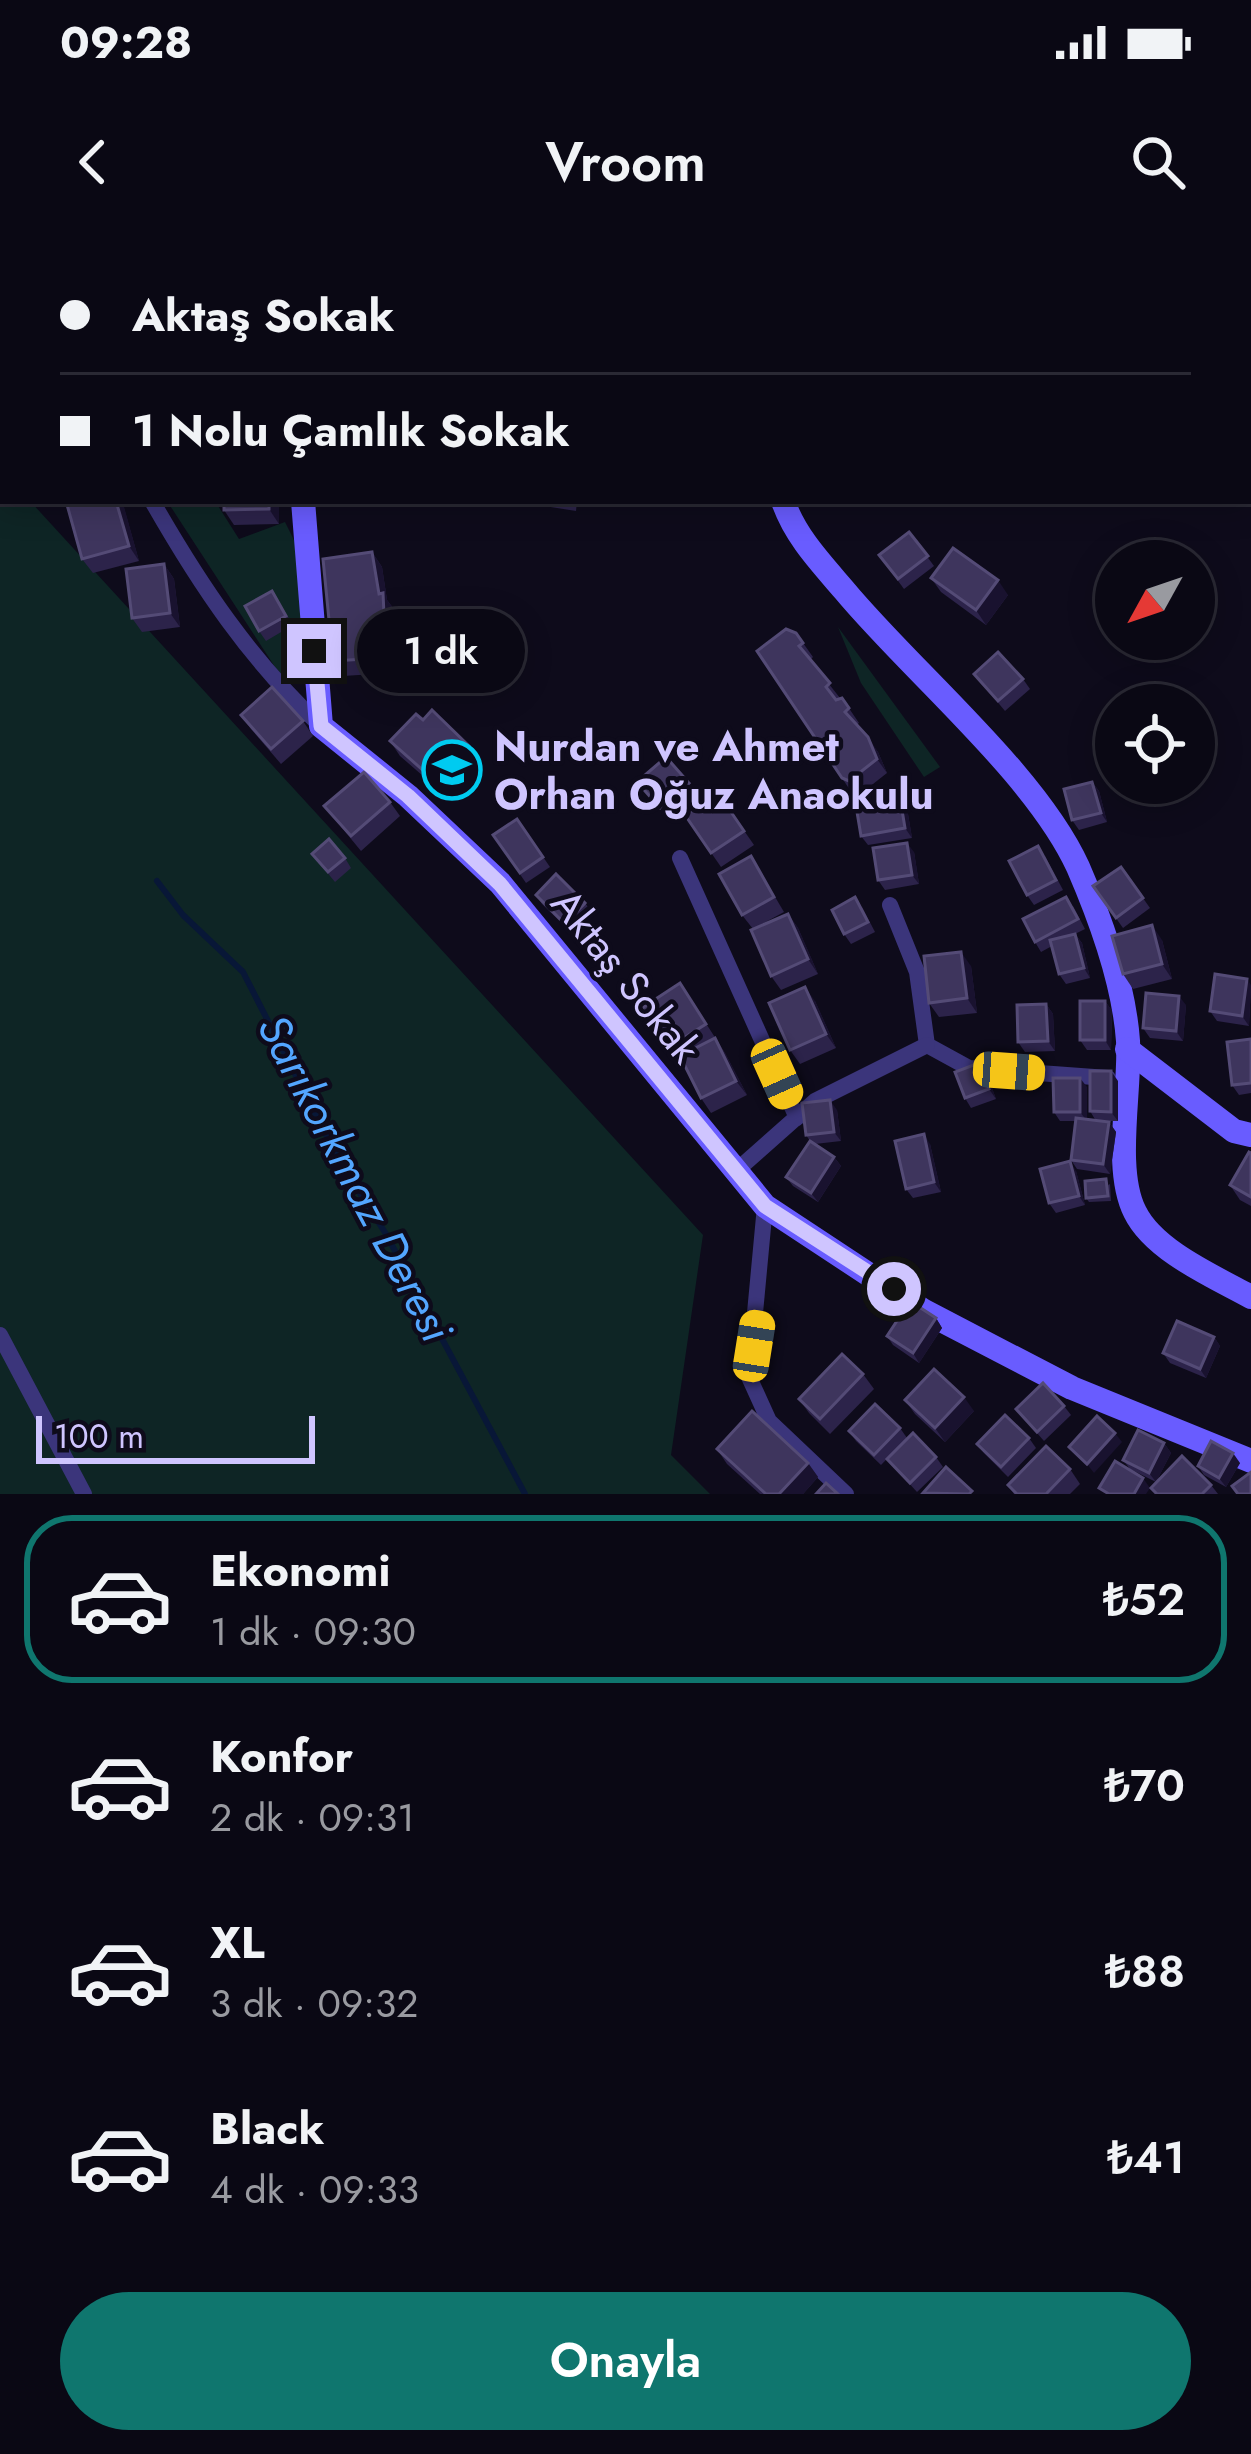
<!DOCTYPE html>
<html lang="tr">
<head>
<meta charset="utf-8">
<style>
  body { margin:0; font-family:Jost,sans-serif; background:#181622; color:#f1f3f6; height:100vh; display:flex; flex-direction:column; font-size:45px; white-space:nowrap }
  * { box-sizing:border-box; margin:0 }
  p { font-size:39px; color:#999aa0 }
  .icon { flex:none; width:66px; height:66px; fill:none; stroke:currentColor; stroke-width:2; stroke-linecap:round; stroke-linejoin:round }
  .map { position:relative; height:1254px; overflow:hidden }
  .drawer { display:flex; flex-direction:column; background:#0a0814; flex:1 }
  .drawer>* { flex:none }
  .banner { position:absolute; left:0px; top:0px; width:1251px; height:264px; box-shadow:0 6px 30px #0003,0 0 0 3px #2a2934; display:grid; align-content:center; height:264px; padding:0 60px; background:#0a0814 }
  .needle { width:78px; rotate:230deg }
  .controls { position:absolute; left:1095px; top:300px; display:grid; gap:24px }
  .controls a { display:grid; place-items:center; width:120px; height:120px; border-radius:50%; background:#0a0814; box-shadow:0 6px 30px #0003,0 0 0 3px #2a2934; font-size:60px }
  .scale { position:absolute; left:36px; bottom:30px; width:279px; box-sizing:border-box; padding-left:12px; border:6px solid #cfc5ff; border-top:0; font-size:33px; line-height:42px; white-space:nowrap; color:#cfc5ff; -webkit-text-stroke:9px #0e0b1b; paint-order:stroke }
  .end { position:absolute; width:54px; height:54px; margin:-27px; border:15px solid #cfc5ff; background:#111; box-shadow:0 0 0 6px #111 }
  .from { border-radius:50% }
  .bubble { position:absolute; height:84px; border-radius:42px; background:#0a0814; box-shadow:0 6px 30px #0003,0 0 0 3px #2a2934; font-size:39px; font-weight:600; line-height:84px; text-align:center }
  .car { position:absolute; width:36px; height:72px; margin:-36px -18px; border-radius:15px; box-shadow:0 0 9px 3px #0007; background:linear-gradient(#f5c518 24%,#345 0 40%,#f5c518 0 76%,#345 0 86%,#f5c518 0) }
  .banner b { display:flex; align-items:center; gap:42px; height:114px; font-size:45px }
  .banner b+b { border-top:3px solid #2a2934 }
  .banner i { width:30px; height:30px; background:#f1f3f6 }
  ul { padding:21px 0 0; list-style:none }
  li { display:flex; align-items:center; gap:36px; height:168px; margin:0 24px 18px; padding:0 36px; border:6px solid transparent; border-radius:48px }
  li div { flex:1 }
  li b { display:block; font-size:45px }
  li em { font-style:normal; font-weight:600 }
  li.active { border-color:#0f766e }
  li>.icon { width:108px; height:108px; stroke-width:1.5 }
  .action { display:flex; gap:24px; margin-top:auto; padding:24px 60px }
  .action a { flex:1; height:138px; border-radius:72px; background:#0f766e; color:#fff; font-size:48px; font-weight:600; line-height:138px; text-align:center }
  .status { display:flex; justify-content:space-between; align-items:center; height:84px; padding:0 60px; background:#0a0814; direction:ltr }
  .status svg { height:33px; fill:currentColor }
  header { display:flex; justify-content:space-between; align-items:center; height:156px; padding:0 60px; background:#0a0814; font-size:54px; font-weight:600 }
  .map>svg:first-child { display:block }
  .green { fill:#0e2525 }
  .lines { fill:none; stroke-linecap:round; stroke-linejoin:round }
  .stream { stroke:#081737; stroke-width:6 }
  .street { stroke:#3b357b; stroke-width:16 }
  .secondary { stroke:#695cff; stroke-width:24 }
  .wall { fill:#2c234a }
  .shaded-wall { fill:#19122f }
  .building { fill:#3e355d; stroke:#544b76; stroke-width:3 }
  .route { stroke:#cfc5ff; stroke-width:15 }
  .labels { text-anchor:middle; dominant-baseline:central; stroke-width:9; stroke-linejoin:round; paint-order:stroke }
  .poi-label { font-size:42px; font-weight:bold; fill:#cfc5ff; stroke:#0e0b1b; text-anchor:start }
  .street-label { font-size:42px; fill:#cfc5ff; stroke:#0e0b1b }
  .water-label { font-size:45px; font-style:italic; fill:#53a6ff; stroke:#0e0b1b }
</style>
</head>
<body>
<div class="status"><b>09:28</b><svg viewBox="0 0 49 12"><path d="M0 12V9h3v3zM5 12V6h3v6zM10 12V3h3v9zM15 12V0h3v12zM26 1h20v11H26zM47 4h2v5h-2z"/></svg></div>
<header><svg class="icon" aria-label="back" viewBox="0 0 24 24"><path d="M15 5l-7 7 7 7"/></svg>Vroom<svg class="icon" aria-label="search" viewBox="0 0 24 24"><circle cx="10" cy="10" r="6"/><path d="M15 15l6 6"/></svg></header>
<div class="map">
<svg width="1251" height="1254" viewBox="0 0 1251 1254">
  <rect width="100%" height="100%" fill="#0e0b1b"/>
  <!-- green -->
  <g class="green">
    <polygon points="0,228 3,261 30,261 703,995 671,1215 710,1254 0,1254"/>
    <polygon points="167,261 215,261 239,299 285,282 295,302 306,421 282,435 275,427"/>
    <polygon points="838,387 940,527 924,537 861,443"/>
  </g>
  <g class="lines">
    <!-- stream -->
    <polyline class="stream" points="157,641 183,675 243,732 340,922 386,994 525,1254"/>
    <!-- street -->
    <g class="street">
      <polyline points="329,0 331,3"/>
      <polyline points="1248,72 1251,72"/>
      <polyline points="0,84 3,86"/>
      <path d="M 152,261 C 200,345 250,420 321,486"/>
      <polyline points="680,618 797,878"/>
      <polyline points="890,665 917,732 927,805 969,828 1108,838"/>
      <polyline points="736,931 815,861 927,805"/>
      <polyline points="765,966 749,1137 769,1181 846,1254"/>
      <polyline points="0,1095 84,1254"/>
    </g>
    <!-- secondary -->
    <g class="secondary">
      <polyline points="488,3 496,0"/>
      <polyline points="935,3 935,0"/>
      <polyline points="303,261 321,486 408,556 500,643 765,966 924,1071 1072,1148 1251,1221"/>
      <path d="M 783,261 C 795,296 820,322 844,350 C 912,432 1035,533 1078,627 C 1101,680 1124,743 1128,801 C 1131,849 1113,929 1135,972 C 1154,1011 1215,1037 1251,1057"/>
      <polyline points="1127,809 1234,891 1251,895"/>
    </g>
  </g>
  <!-- wall -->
  <g class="wall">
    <polygon points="873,0 906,0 906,3 874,2"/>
    <polygon points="1251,73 1251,134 1248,135 1248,74"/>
    <polygon points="66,261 122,261 139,321 93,333 82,319"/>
    <polygon points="224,261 279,261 279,284 234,285 224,270"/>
    <polygon points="535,261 577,261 576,271 538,265"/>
    <polygon points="909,292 934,326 904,349 879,315"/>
    <polygon points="372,312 382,327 387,360 393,368 395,411 386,411 391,433 343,436 333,421"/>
    <polygon points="164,324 174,339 180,387 142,392 132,378"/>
    <polygon points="931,338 1008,355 986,385 941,352"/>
    <polygon points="272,351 293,385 266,401 259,391"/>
    <polygon points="796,393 813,417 810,420 840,458 837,460 842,458 859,483 856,485 878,512 887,533 859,555 852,553 757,411"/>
    <polygon points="974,434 1023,439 1030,449 1005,471"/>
    <polygon points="241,475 303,481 313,496 281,524 251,489"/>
    <polygon points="423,480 469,506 479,520 445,555 400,516 390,501"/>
    <polygon points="637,542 689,543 695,552 667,577"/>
    <polygon points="1092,542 1099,551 1107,582 1079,590 1072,580"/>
    <polygon points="718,553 754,605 721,627 685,575"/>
    <polygon points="900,558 907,568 912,598 868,605 861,596"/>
    <polygon points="390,562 400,576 361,611 324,566"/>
    <polygon points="517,579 550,627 526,643 493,595"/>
    <polygon points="914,612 919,644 885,650 878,640"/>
    <polygon points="312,614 345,618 351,628 335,642"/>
    <polygon points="751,616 784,672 753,689 742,675"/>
    <polygon points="1045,616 1063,650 1034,665 1027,655"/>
    <polygon points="1121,627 1150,668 1123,688 1093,646"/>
    <polygon points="536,655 585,663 592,672 572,693 542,664"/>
    <polygon points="1073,666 1085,689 1075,694 1082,703 1090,738 1066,744 1059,734 1052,706 1041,712 1035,702"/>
    <polygon points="862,667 875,692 851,704 844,694"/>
    <polygon points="788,674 798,688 818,734 781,750 771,736"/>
    <polygon points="1162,700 1172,739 1133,749 1123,734"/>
    <polygon points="971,726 977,773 939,777 929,763"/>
    <polygon points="680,743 725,813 747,855 711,873 701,858 682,820 678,823 642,768"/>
    <polygon points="1251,745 1249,786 1217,781 1210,771"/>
    <polygon points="815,761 836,808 800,824 790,810"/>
    <polygon points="1105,761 1112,771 1111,810 1087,810 1080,800"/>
    <polygon points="1046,764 1053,774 1055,811 1025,812 1018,802"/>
    <polygon points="1186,765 1183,801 1150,798 1143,788"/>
    <polygon points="1251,799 1251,853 1239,855 1232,845"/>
    <polygon points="979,823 986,832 996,859 971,868 965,858"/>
    <polygon points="1118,841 1118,881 1101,881 1109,882 1116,892 1110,934 1077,929 1071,920 1076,881 1060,881 1054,872 1087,847 1087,879 1096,881 1090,871"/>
    <polygon points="837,870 841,901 815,904 834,917 841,926 818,962 793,946 786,937 810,901 806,895"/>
    <polygon points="930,904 941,952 913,958 906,949"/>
    <polygon points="1251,913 1251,966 1240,960 1230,945"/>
    <polygon points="1076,931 1085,965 1056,973 1049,963"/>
    <polygon points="1110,944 1111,961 1089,962 1086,958"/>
    <polygon points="936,1078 942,1088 919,1123 893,1105 887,1096"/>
    <polygon points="1214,1097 1220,1106 1206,1138 1170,1123 1163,1113"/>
    <polygon points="863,1134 874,1149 830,1194 809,1173 799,1159"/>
    <polygon points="905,1160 974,1171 945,1202 915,1174"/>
    <polygon points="1064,1166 1071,1175 1044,1201 1016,1169"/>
    <polygon points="900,1188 907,1198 881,1225 856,1201 849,1191"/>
    <polygon points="1029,1198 1036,1208 1008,1237 984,1213 977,1204"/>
    <polygon points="1164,1203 1171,1213 1156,1242 1130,1229 1123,1220"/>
    <polygon points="717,1209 808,1223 818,1237 803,1254 760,1254 727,1224"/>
    <polygon points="936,1217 943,1227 917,1252 887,1219"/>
    <polygon points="1240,1223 1226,1247 1204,1235 1198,1226"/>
    <polygon points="1070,1229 1080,1244 1070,1254 1014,1254 1008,1245"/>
    <polygon points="1211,1245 1218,1254 1155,1254 1151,1248"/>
  </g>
  <!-- shaded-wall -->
  <g class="shaded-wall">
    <polygon points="116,261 123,263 139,321 129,306"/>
    <polygon points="269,261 279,261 279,284 269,269"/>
    <polygon points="372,312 382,327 387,360 393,368 395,411 385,397"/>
    <polygon points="164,324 174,339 180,387 170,373"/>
    <polygon points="998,340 1008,355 986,385 976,370"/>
    <polygon points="376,397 386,411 391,433 381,418"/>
    <polygon points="868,497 878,512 887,533 877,519"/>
    <polygon points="1092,542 1099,551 1107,582 1101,573"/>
    <polygon points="900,558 907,568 912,598 905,588"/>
    <polygon points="907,603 914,612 919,644 912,635"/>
    <polygon points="788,674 798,688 818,734 808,719"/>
    <polygon points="1152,685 1162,700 1172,739 1162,724"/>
    <polygon points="1075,694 1082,703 1090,738 1084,728"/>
    <polygon points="961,712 971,726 977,773 967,758"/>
    <polygon points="1247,739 1251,745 1249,786 1242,776"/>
    <polygon points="805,747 815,761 836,808 826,794"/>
    <polygon points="1179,756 1186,765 1183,801 1176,791"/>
    <polygon points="1105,761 1112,771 1111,810 1105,800"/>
    <polygon points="1046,764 1053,774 1055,811 1048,801"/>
    <polygon points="715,798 725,813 747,855 736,841"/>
    <polygon points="979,823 986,832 996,859 989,849"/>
    <polygon points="1111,831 1118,841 1118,881 1111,872"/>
    <polygon points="1080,838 1087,847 1087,881 1080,872"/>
    <polygon points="830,860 837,870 841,901 834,892"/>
    <polygon points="1109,882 1116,892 1110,934 1103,924"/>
    <polygon points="924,894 930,904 941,952 934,942"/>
    <polygon points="834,917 841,926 818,962 811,953"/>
    <polygon points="1070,921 1076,931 1085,965 1079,956"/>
    <polygon points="936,1078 942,1088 919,1123 913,1113"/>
    <polygon points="1214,1097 1220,1106 1206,1138 1200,1129"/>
    <polygon points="964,1157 974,1171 945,1202 935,1188"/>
    <polygon points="1115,1193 1122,1202 1094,1233 1087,1224"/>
    <polygon points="1164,1203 1171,1213 1156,1242 1149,1233"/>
    <polygon points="1233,1213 1240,1223 1226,1247 1219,1238"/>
    <polygon points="808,1223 818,1237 803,1254 779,1254"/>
    <polygon points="1143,1238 1150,1248 1146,1254 1134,1254"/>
  </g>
  <!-- building -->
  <g class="building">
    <polygon points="46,0 81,0 80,3 50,3"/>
    <rect x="109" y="0" width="26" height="3"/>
    <polygon points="143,0 174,0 174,3 144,3"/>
    <polygon points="184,0 212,0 213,3 185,3"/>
    <polygon points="218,0 244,0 245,3 218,3"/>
    <rect x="255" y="0" width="46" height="3"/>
    <polygon points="678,0 721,0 721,3 662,3 662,1"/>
    <polygon points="781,0 838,0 838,3 782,3"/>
    <rect x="943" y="0" width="43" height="3"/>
    <rect x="1011" y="0" width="57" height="3"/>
    <rect x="1095" y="0" width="57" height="3"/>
    <polygon points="1183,0 1240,0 1241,3 1183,3"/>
    <polygon points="1251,73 1251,118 1248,119 1248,74"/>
    <polygon points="3,149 3,177 0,174 0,152"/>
    <polygon points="66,261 116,261 129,306 82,319"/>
    <polygon points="224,261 269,261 269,269 224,270"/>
    <polygon points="909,292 928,316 898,339 879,315"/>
    <polygon points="953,308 998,340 976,370 931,338"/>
    <polygon points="372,312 379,354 383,353 385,397 376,397 381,418 333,421 323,319"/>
    <polygon points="164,324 170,373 132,378 126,329"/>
    <polygon points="272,351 286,376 259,391 245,366"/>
    <polygon points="786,389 796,393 803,403 799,406 830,443 826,447 836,460 842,458 849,468 845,472 868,497 877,519 849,541 842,538 757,411"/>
    <polygon points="998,412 1023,439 998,461 974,434"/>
    <polygon points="272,447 303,481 271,509 241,475"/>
    <polygon points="432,470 469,506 435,541 390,501 416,474 423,480"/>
    <polygon points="666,517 689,543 660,568 637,542"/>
    <polygon points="364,532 390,562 351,596 324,566"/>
    <polygon points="1092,542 1101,573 1072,580 1064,549"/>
    <polygon points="718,553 744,591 711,613 685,575"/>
    <polygon points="900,558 905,588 861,596 856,566"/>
    <polygon points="517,579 543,617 520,633 493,595"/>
    <polygon points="329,599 345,618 328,632 312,614"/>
    <polygon points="907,603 912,635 878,640 873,608"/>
    <polygon points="1038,606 1056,640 1027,655 1009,621"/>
    <polygon points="751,616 774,657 742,675 719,634"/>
    <polygon points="1121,627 1143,658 1116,678 1093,646"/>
    <polygon points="556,634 585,663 565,684 536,655"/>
    <polygon points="855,657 868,682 844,694 832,670"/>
    <polygon points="1066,657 1078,679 1035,702 1023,679"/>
    <polygon points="788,674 808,719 771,736 751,690"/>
    <polygon points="1152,685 1162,724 1123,734 1112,696"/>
    <polygon points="1075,694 1084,728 1059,734 1050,700"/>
    <polygon points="961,712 967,758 929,763 924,716"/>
    <polygon points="1215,734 1247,739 1242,776 1210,771"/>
    <polygon points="680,743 706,784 668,808 642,768"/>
    <polygon points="805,747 826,794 790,810 769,763"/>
    <polygon points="1146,753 1179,756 1176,791 1143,788"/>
    <rect x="1080" y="761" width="25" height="39"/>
    <polygon points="1046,764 1048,801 1018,802 1017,765"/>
    <polygon points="715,798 736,841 701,858 680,816"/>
    <polygon points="1251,799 1251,843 1232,845 1227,802"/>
    <polygon points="979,823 989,849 965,858 955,832"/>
    <polygon points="1090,831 1111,831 1111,872 1090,871"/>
    <polygon points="1053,838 1080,838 1080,872 1054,872"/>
    <polygon points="830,860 834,892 806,895 802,863"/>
    <polygon points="1076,878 1109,882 1103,924 1071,920"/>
    <polygon points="924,894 934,942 906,949 895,901"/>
    <polygon points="810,901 834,917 811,953 786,937"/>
    <polygon points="1249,912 1251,913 1251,957 1230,945"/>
    <polygon points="1070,921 1079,956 1049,963 1040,929"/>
    <polygon points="1106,939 1108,956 1086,958 1085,941"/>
    <polygon points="910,1061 936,1078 913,1113 887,1096"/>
    <polygon points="1177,1081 1214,1097 1200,1129 1163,1113"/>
    <polygon points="842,1114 863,1134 820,1179 799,1159"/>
    <polygon points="934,1129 964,1157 935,1188 905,1160"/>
    <polygon points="1043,1143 1064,1166 1037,1192 1016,1169"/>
    <polygon points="875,1164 900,1188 874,1215 849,1191"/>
    <polygon points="752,1171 808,1223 779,1254 766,1254 717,1209"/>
    <polygon points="1005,1175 1029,1198 1001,1227 977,1204"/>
    <polygon points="1097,1176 1115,1193 1087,1224 1069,1207"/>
    <polygon points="1138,1190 1164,1203 1149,1233 1123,1220"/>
    <polygon points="913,1193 936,1217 910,1243 887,1219"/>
    <polygon points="1211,1201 1233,1213 1219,1238 1198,1226"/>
    <polygon points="1046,1206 1070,1229 1046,1254 1017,1254 1008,1245"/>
    <polygon points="1182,1216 1211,1245 1202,1254 1157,1254 1151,1248"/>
    <polygon points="1115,1221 1143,1238 1134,1254 1109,1254 1099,1248"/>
    <polygon points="946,1227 972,1251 969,1254 923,1253"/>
    <polygon points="1251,1232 1251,1254 1238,1254 1232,1246"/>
    <polygon points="826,1243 838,1254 816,1254"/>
  </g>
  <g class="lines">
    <!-- route -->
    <polyline class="route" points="314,411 321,486 408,556 500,644 765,966 894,1049"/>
  </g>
  <!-- icons -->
  <defs>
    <g id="school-ring" transform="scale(3)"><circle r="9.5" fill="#0e0b1b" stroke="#00cbf0" stroke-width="1.5"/><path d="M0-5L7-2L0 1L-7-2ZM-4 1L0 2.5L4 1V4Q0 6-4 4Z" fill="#00cbf0"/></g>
  </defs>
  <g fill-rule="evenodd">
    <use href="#school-ring" x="452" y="530"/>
  </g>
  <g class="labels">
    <!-- poi labels -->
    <g class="poi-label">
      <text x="494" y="506">Nurdan ve Ahmet<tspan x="494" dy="48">Orhan Oğuz Anaokulu</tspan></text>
    </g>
    <!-- street labels -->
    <g class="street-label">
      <text transform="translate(626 736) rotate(51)">Aktaş Sokak</text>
    </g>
    <!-- water labels -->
    <g class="water-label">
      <text transform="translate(355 938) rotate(62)">Sarıkorkmaz Deresi</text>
    </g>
  </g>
</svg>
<div class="controls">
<a><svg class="needle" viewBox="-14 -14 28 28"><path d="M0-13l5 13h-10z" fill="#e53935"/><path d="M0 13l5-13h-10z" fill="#999aa0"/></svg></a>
<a><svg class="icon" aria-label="locate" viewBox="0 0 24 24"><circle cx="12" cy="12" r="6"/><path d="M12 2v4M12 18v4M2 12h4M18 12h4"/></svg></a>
</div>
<div class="scale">100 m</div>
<i class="end from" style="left:894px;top:1049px"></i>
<i class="end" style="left:314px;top:411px"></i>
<div class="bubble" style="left:357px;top:369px;width:168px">1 dk</div>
<i class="car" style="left:1009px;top:831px;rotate:94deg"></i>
<i class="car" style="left:777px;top:834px;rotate:156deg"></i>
<i class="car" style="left:754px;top:1106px;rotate:9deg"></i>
<div class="banner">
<b><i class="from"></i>Aktaş Sokak</b>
<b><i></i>1 Nolu Çamlık Sokak</b>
</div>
</div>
<section class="drawer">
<ul>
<li class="active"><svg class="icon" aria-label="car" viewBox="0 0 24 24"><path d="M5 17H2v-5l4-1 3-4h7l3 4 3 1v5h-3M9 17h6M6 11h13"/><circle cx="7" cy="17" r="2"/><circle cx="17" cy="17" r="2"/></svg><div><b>Ekonomi</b><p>1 dk · 09:30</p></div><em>₺52</em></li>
<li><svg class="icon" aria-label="car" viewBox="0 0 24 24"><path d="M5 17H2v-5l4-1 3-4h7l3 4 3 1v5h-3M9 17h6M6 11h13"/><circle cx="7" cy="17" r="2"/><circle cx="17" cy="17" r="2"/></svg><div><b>Konfor</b><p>2 dk · 09:31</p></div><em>₺70</em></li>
<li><svg class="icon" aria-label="car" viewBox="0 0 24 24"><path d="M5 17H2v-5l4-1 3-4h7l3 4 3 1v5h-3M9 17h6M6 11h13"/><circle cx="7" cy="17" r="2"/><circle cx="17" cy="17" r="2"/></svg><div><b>XL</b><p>3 dk · 09:32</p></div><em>₺88</em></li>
<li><svg class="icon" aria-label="car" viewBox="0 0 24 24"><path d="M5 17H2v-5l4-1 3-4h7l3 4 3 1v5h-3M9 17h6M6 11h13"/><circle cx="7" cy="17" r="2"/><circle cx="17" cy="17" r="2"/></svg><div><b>Black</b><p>4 dk · 09:33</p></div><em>₺41</em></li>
</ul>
<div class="action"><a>Onayla</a></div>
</section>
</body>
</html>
